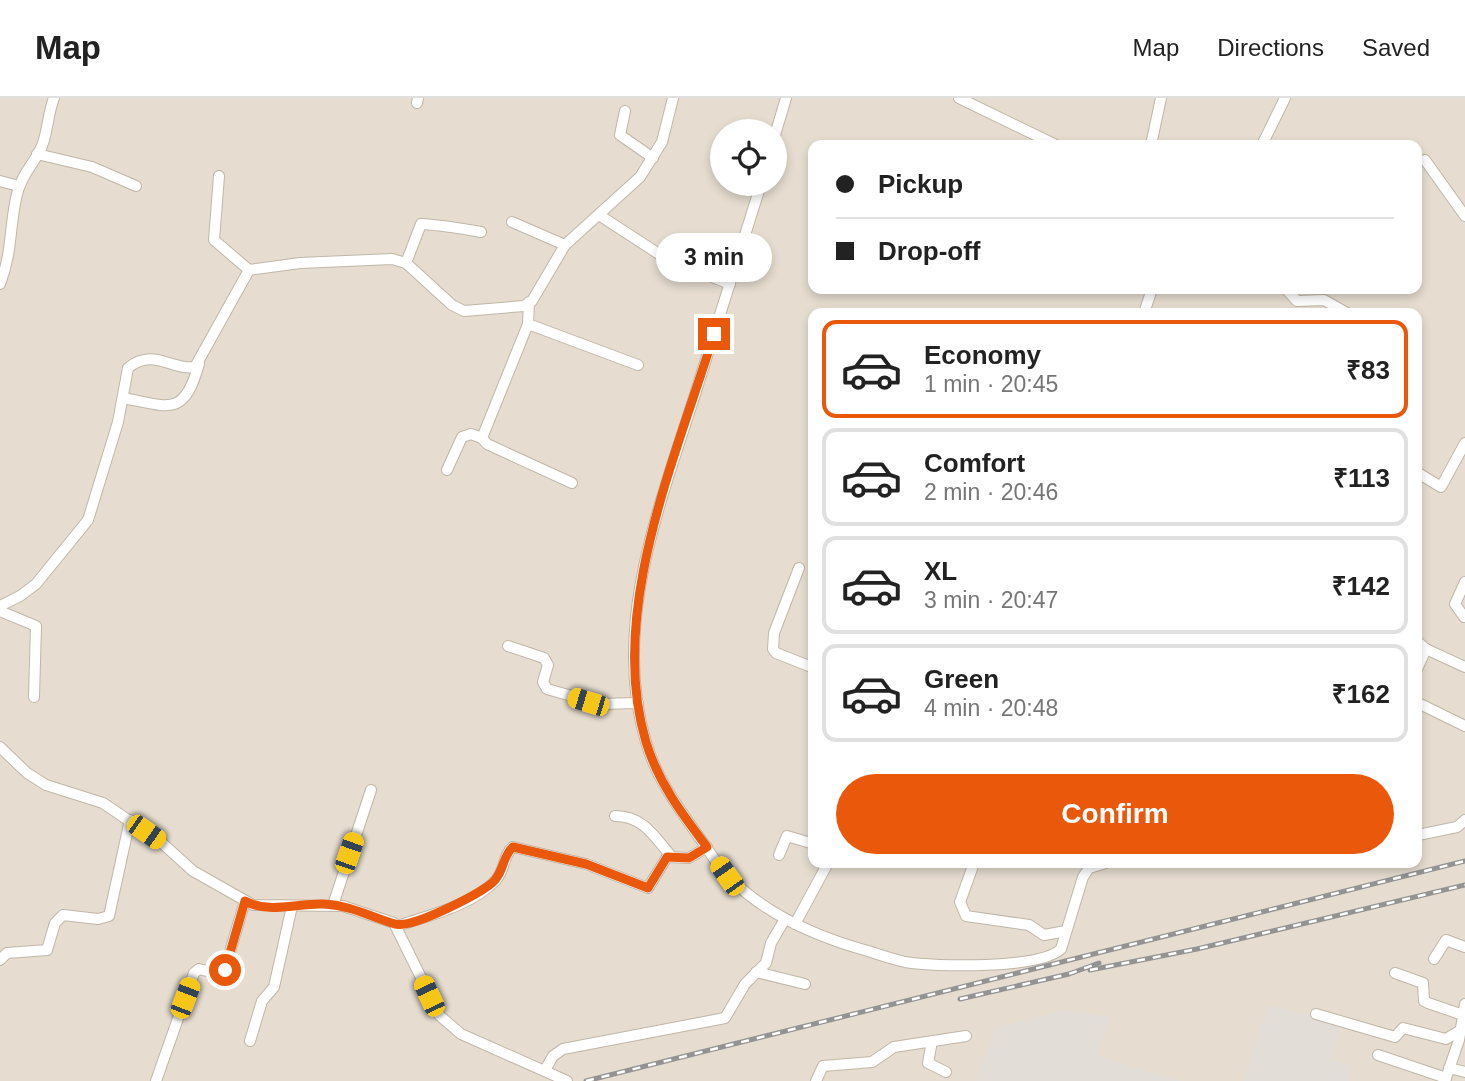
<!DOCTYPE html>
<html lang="en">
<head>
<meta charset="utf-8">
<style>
  body { margin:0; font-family:Arial,sans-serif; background:#f6f6f6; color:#222; height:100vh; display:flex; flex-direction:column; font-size:26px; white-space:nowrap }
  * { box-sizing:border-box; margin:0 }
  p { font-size:23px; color:#767676 }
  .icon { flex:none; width:38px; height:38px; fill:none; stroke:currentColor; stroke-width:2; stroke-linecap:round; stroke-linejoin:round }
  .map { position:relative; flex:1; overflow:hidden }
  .side { position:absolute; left:808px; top:210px; width:614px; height:560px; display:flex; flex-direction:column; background:#fff; border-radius:14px; box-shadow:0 4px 10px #0003 }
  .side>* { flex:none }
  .guide { position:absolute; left:808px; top:42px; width:614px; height:154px; border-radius:14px; box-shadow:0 4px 10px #0003; display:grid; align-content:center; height:154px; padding:0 28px; background:#fff }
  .buttons { position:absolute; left:710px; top:21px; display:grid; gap:14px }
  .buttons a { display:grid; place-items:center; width:77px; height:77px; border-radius:50%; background:#fff; box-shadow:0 4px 10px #0003; font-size:35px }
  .end { position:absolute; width:32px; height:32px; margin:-16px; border:9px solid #ea580c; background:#fff; box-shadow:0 0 0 4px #fff }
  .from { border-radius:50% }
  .bubble { position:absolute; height:49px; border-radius:24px; background:#fff; box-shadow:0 4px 10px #0003; font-size:23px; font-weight:700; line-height:49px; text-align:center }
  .car { position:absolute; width:21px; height:42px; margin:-21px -10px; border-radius:9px; box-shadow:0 0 5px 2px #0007; background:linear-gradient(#f5c518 24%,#345 0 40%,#f5c518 0 76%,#345 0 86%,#f5c518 0) }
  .guide b { display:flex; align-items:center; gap:24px; height:66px; font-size:26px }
  .guide b+b { border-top:2px solid #e0e0e0 }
  .guide i { width:18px; height:18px; background:#222 }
  ul { padding:12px 0 0; list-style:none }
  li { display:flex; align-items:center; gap:21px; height:98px; margin:0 14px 10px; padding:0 14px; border:4px solid #e0e0e0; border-radius:14px }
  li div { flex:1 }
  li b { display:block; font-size:26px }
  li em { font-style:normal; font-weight:700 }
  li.active { border-color:#ea580c }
  li>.icon { width:63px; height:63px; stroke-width:1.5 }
  .cta { display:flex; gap:14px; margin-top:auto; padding:14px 28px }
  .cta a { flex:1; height:80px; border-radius:42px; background:#ea580c; color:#fff; font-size:28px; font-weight:700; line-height:80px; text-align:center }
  header { display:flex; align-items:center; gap:42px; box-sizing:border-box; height:98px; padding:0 35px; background:#fff; border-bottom:2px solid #e0e0e0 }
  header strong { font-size:33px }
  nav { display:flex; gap:38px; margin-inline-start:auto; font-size:24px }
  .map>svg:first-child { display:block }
  .residential { fill:#e6ddd0; fill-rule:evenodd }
  .industrial { fill:#e3ddd7 }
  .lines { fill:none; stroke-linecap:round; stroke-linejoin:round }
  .minor-casing { stroke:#c0b6a7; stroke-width:12 }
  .minor { stroke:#fff; stroke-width:10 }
  .rail-casing { stroke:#939393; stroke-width:5 }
  .rail { stroke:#fff; stroke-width:2.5; stroke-dasharray:8; stroke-linecap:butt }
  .route { stroke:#ea580c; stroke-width:9 }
</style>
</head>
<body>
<header>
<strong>Map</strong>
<nav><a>Map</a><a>Directions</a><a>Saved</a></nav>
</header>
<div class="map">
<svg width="1465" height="983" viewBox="0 0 1465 983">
  <rect width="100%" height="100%" fill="#f2ece2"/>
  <!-- residential -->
  <path class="residential" d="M 0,0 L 1465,0 L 1465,983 L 0,983 ZM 723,33 L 775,33 L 775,86 L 723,86 ZM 814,47 L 1418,47 L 1418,191 L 814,191 ZM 814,215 L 1418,215 L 1418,765 L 814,765 Z"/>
  <!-- industrial -->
  <g class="industrial">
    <polygon points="1268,907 1341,925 1332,962 1351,967 1349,983 1243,983"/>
    <polygon points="1066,912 1110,919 1097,958 1181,983 975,983 996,930"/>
  </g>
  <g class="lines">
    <!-- minor casing -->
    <g class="minor-casing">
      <g id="minor">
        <polyline points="959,0 1056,47"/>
        <polyline points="417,5 418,0"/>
        <polyline points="625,13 620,37 653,60"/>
        <polyline points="775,37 786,0"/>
        <polyline points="1151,47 1161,0"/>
        <polyline points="1262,47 1285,0"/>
        <polyline points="37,56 92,69 136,88"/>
        <polyline points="1425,62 1465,118"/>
        <polyline points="219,78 214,142 249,172"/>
        <polyline points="0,83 19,88"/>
        <path d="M 761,86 C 740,154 719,222 697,290 C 662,402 610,525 646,644 C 656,680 678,709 699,739 C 709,752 717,768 729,779 C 766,817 817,839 868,853 C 880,857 892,861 905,864 C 935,869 1040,871 1061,851 L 1083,779 L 1089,770 L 1106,765"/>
        <polyline points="599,117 665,160 730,186"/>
        <polyline points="512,124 565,147"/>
        <path d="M 406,165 L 421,126 C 442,127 459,130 481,134"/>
        <path d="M 0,186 C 13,152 9,129 17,96 C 22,75 35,65 42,48 C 48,32 48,15 54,0"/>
        <polyline points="1286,191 1297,203 1324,202 1347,215"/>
        <polyline points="529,204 528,226 638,267"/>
        <polyline points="1144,215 1152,191"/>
        <polyline points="528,226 482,340 487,346 572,385"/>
        <path d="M 123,300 C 170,309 184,319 199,266"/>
        <polyline points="447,372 462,339 471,336 482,340"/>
        <polyline points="1418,375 1441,389 1465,345"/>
        <polyline points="799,470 774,535 773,551 776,555 814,570"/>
        <path d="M 0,508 L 20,498 L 36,486 L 88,422 L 118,324 L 128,270 C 153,249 173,273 195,269 L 249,172 L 300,165 L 392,161 L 406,165 L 452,207 L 464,213 L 524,208 L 532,203 L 565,147 L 640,79 L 662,44 L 673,0"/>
        <polyline points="0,513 36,528 34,599"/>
        <polyline points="1464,519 1455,506 1465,484"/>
        <polyline points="1418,544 1426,551 1465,569"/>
        <polyline points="508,548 544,560 548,567 543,584 547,591 600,606 638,605"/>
        <polyline points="1418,569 1426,551"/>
        <polyline points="1418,605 1465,628"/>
        <polyline points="0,649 27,675 46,687 103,705 162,745 193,773 253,807 343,808 394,825 440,918 461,936 567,983"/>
        <path d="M 615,718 C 643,718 654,738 671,758"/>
        <polyline points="1418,737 1457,729 1465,722"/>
        <polyline points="779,757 787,738 814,746"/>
        <polyline points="974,765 960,804 966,818 1029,827 1044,837 1066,833"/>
        <polyline points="333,807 371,692"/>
        <polyline points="795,826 828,765"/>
        <path d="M 397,828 C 428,818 473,807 496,782 C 505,772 503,757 513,749 L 586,766 L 648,790 L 667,759 L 689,760 L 707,749"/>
        <polyline points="1434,861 1446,842 1465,849"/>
        <polyline points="0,862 7,855 47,852 55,825 63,817 98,821 109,818 130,722"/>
        <polyline points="756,874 805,886"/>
        <polyline points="1395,875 1423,885 1424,903 1428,905 1463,917"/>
        <polyline points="1316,916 1395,939 1403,930 1446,941 1461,932"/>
        <polyline points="250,943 262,903 274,889 292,808"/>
        <polyline points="932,943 928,965 946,974"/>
        <polyline points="1378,957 1446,980"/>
        <polyline points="1449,970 1465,974"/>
        <polyline points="545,972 553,958 563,951 725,920 745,886 766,865 771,845 785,821"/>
        <polyline points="156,983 194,875 199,871 218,876 224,874 245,803"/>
        <polyline points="816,983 823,968 872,964 894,949 966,938"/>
        <polyline points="1445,983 1459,942 1465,906"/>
      </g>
    </g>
    <!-- minor -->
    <use href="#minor" class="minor"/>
    <!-- rail casing -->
    <g class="rail-casing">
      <g id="rail">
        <polyline points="1090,872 1197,851 1465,787"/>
        <polyline points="960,901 1069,876 1099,865"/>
        <polyline points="586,983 1465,763"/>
      </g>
    </g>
    <!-- rail -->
    <use href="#rail" class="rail"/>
  </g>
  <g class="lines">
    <!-- route -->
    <path class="route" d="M 225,872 L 245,803 C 268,816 297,805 323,806 C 350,807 371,819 395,826 C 412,831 477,797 492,785 C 504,775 502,758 513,749 L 586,766 L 648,790 L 667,759 L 689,760 L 707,749 C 682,716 658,684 646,644 C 607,514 676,359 714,236"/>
  </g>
</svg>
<div class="buttons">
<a><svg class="icon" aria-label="locate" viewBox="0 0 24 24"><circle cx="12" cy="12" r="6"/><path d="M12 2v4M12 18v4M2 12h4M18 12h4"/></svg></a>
</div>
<i class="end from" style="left:225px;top:872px"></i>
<i class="end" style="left:714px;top:236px"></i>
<div class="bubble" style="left:656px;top:135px;width:116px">3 min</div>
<i class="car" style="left:588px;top:604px;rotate:287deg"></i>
<i class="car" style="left:146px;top:734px;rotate:125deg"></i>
<i class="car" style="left:349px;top:755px;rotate:19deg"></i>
<i class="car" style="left:727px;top:778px;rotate:325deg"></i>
<i class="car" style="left:429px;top:898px;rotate:335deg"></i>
<i class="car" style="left:185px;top:900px;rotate:21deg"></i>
<div class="guide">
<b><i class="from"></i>Pickup</b>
<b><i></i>Drop-off</b>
</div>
<section class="side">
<ul>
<li class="active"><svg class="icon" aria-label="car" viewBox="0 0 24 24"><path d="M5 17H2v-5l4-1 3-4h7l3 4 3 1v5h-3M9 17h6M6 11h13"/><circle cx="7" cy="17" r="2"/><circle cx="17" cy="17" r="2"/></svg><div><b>Economy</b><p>1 min · 20:45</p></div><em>₹83</em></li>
<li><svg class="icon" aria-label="car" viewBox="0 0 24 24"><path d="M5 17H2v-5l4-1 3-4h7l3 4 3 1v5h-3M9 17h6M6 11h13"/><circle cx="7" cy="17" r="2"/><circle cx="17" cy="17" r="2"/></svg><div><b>Comfort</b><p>2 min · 20:46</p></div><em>₹113</em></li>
<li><svg class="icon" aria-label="car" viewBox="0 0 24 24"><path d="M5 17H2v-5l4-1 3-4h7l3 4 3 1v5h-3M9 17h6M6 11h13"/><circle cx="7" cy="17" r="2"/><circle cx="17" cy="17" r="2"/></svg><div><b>XL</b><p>3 min · 20:47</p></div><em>₹142</em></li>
<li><svg class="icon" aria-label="car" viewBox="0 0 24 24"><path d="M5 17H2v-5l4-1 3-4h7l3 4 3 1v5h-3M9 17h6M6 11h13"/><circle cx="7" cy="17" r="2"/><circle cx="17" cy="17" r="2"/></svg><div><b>Green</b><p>4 min · 20:48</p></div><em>₹162</em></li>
</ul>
<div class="cta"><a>Confirm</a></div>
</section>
</div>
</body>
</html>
